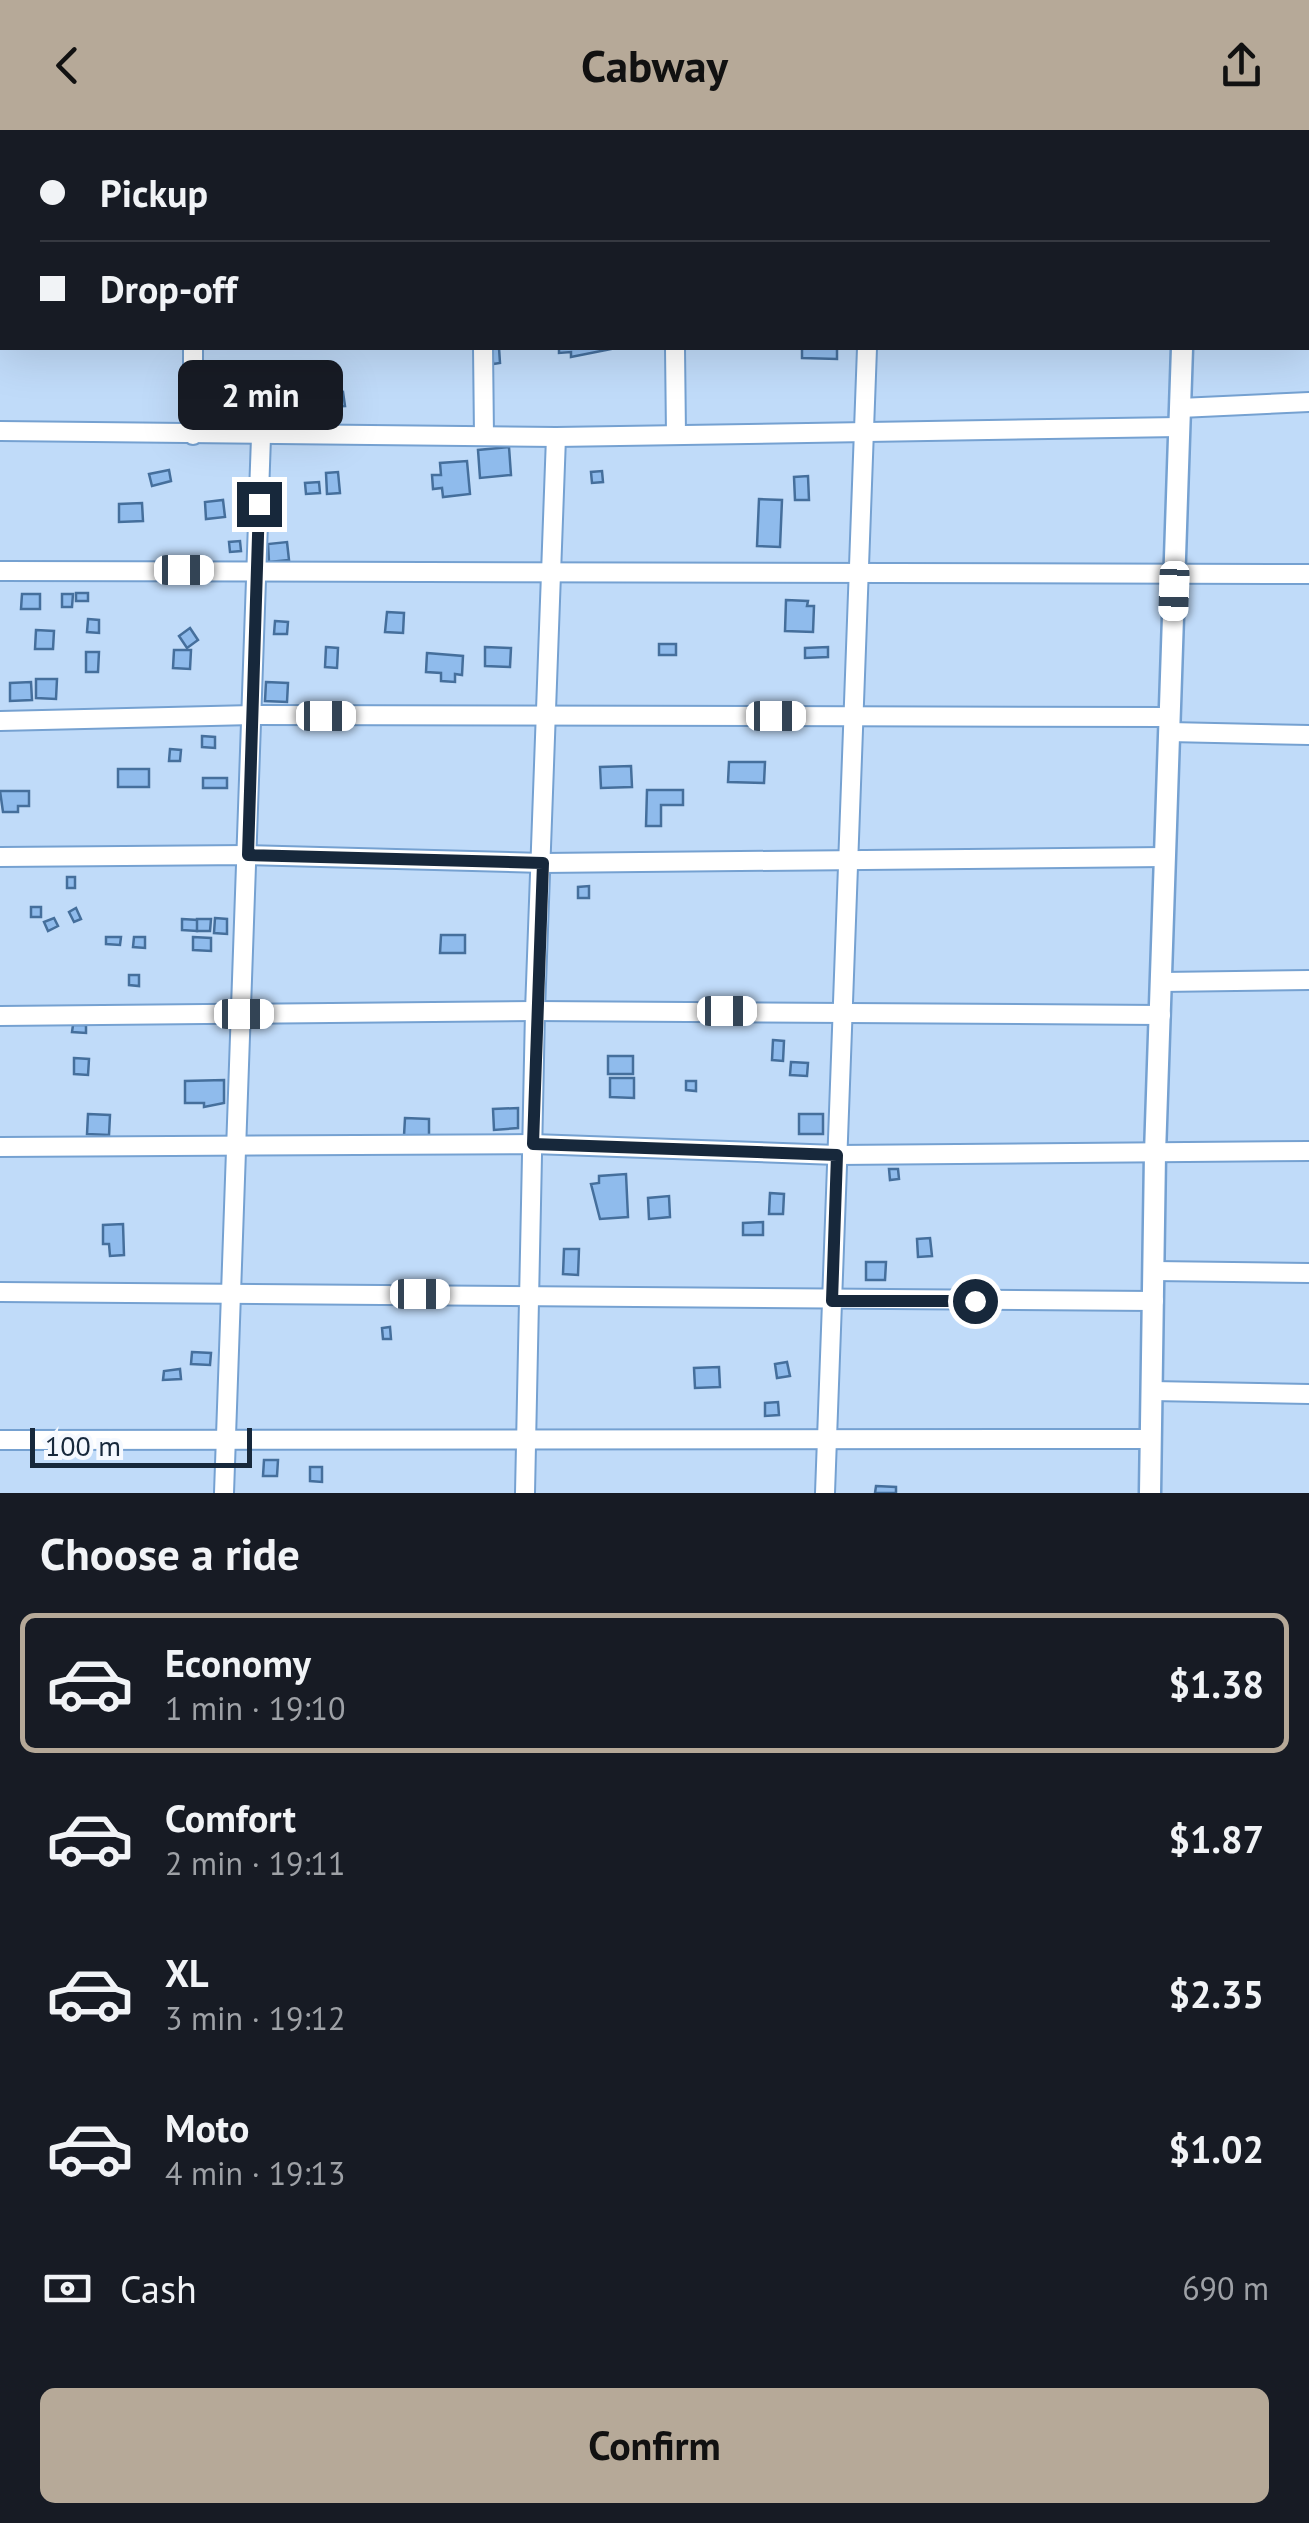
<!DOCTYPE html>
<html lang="en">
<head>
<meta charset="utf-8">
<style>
  body { margin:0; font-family:"PT Sans",sans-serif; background:#242831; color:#f1f3f6; height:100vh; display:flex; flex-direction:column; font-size:38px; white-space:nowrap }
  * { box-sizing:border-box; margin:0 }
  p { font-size:32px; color:#9ea1a6 }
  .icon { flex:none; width:55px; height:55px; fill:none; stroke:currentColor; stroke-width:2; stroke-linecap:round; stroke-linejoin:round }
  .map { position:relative; height:1363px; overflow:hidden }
  .side { display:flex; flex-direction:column; background:#171b24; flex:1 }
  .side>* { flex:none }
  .banner { position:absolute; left:0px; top:0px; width:1310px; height:220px; box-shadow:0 10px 40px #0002; display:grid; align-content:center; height:220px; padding:0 40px; background:#171b24 }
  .scale { position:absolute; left:30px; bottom:25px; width:222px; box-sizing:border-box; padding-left:10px; border:5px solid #17283b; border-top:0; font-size:28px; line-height:35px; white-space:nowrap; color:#17283b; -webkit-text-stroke:8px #f5f9ff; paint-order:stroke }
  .end { position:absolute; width:45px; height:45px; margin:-22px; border:12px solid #17283b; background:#fff; box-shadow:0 0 0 5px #fff }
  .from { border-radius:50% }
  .bubble { position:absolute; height:70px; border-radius:15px; background:#171b24; box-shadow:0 10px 40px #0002; font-size:32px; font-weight:700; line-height:70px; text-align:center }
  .car { position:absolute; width:30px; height:60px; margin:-30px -15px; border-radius:12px; box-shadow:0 0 8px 2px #0007; background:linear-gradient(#fff 24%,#345 0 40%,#fff 0 76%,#345 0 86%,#fff 0) }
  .banner b { display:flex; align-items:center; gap:35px; height:95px; font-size:38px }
  .banner b+b { border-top:2px solid #363941 }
  .banner i { width:25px; height:25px; background:#f1f3f6 }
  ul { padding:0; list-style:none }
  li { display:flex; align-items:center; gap:30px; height:140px; margin:0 20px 15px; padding:0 20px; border:5px solid transparent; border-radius:15px }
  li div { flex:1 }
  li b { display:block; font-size:38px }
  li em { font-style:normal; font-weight:700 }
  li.on { border-color:#b6a998 }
  li>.icon { width:90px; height:90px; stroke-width:1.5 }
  h2 { padding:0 40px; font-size:45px; line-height:120px }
  .pay { display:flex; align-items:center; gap:25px; height:110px; padding:0 40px; font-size:38px }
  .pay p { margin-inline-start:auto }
  .primary-button { display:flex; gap:20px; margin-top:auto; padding:20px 40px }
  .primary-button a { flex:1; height:115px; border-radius:15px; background:#b6a998; color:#111; font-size:40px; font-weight:700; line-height:115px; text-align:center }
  header { display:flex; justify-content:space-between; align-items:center; height:130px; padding:0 40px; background:#b6a998; color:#111; font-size:45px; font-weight:700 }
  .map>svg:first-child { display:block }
  .building { fill:#8fbbec; stroke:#456f9c; stroke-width:2.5 }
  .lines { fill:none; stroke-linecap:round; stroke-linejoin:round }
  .minor-casing { stroke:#75a1d1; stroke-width:22 }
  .tertiary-casing { stroke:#75a1d1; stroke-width:25 }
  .minor { stroke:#fff; stroke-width:18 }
  .tertiary { stroke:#fff; stroke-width:20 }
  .route { stroke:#17283b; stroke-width:12 }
</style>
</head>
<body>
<header><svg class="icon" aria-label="back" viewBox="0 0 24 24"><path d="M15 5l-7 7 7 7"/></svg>Cabway<svg class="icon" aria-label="share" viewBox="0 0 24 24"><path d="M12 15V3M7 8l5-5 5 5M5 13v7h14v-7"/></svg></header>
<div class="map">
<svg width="1309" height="1363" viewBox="0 0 1309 1363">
  <rect width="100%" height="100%" fill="#c0dbf9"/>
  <!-- building -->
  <g class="building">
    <polygon points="492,218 499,218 500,233 493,234"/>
    <polygon points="559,218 616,218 571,227 571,222 559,223"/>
    <polygon points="802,218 837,218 837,229 802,228"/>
    <polygon points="343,262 345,276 326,277 325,264"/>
    <polygon points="509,317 511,345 480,348 478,320"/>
    <polygon points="467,331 470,364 443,367 442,358 433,359 432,345 441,345 440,333"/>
    <polygon points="169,340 171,351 152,356 149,344"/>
    <polygon points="602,341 603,352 592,353 591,342"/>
    <polygon points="338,342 340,363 327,364 326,343"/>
    <polygon points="808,346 809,370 795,370 794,347"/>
    <polygon points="319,352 320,363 306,364 305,353"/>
    <polygon points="759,369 782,370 780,417 757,416"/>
    <polygon points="223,370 225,387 206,389 205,372"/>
    <polygon points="142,373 143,391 119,392 119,374"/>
    <polygon points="240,411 241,421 230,422 229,412"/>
    <polygon points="287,412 289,430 269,432 268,414"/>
    <rect x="76" y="463" width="12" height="8"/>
    <polygon points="22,464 40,464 40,479 21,479"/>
    <polygon points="62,464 73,464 72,477 62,477"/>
    <polygon points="786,470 808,471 807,476 814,476 813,502 785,501"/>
    <polygon points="387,482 404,483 403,503 385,502"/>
    <polygon points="88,489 99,490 99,503 87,502"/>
    <polygon points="275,491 288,492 287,504 274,504"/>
    <polygon points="190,498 198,510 187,518 179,506"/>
    <polygon points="36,500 54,501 53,519 35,519"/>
    <rect x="659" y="514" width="17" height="11"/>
    <polygon points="326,517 338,518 337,538 325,537"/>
    <polygon points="485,517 511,518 510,537 485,536"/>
    <polygon points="828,517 828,527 805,528 805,518"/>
    <polygon points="174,520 191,520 190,539 173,538"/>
    <polygon points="86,522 99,522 98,542 86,542"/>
    <polygon points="427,523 463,526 462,545 455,544 455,552 441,551 441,543 426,542"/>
    <polygon points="36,549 57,549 56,569 36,568"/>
    <polygon points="31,552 32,570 10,571 10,553"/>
    <polygon points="266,552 288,553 287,572 265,571"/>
    <polygon points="202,606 215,607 215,618 202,617"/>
    <polygon points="170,619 181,620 180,631 169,631"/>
    <polygon points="729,632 765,632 764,653 728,652"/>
    <polygon points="631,636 632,657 601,658 600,637"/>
    <rect x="118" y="639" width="31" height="18"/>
    <rect x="203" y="648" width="24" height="10"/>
    <polygon points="647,660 683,660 683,675 661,675 661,696 646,696"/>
    <polygon points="0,661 29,661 29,676 18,676 18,682 3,682"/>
    <rect x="67" y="747" width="8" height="11"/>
    <polygon points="589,756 589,768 578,768 578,757"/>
    <rect x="31" y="777" width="10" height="10"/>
    <polygon points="76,778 81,789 74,792 69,782"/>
    <polygon points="54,788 58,796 48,801 44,792"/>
    <polygon points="215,788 227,789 227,804 214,803"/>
    <polygon points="182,789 198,790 197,801 182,800"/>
    <polygon points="197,789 211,789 210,801 197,801"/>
    <polygon points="441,805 465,805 465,823 440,823"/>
    <polygon points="106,807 121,807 120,815 106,814"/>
    <polygon points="134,807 145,807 145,818 133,817"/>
    <polygon points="193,807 211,808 211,821 193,820"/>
    <polygon points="129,845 139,845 139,856 129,855"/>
    <polygon points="73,895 86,895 86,903 72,902"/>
    <polygon points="773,910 784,911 783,931 772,930"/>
    <rect x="608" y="926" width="25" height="18"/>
    <polygon points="74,928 89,929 88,945 74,944"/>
    <polygon points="791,932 808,933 807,946 790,945"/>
    <polygon points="610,948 634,948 634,968 610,967"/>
    <polygon points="224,950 224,973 204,977 204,973 185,973 185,951"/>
    <polygon points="686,951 696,951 696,961 686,960"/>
    <polygon points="518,978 518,998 494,1000 493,979"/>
    <polygon points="88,984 110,985 109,1005 87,1004"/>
    <rect x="799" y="984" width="24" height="20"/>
    <polygon points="405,988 429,989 429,1006 404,1006"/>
    <polygon points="889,1039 898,1039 899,1049 890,1050"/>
    <polygon points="626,1044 628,1087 600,1089 591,1054 599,1053 599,1046"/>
    <polygon points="770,1063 784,1064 783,1084 769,1084"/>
    <polygon points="669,1066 670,1087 649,1089 648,1068"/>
    <polygon points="763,1092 763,1105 743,1105 743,1093"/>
    <polygon points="123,1094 124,1125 110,1126 109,1114 103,1114 103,1095"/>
    <polygon points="930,1108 932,1126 918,1127 917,1109"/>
    <polygon points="564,1119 579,1119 578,1145 563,1144"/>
    <polygon points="866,1132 886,1132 885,1150 866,1150"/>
    <polygon points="390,1197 391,1209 383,1209 382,1198"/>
    <polygon points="192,1222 211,1223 210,1235 191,1234"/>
    <polygon points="787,1232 790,1246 777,1248 775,1234"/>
    <polygon points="719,1237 720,1257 695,1258 694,1238"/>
    <polygon points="180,1239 181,1249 163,1250 164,1241"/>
    <polygon points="778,1272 779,1285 765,1286 765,1273"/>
    <polygon points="264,1330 278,1330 277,1346 263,1346"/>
    <polygon points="310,1337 322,1337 322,1352 310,1351"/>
    <polygon points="876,1356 896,1357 896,1363 875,1363"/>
  </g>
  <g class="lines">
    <!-- minor casing -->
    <g class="minor-casing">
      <g id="minor">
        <polyline points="480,0 480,2"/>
        <polyline points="194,2 194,0"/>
        <polyline points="875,2 875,0"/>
        <polyline points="1308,10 1309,10"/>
        <polyline points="0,33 2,33"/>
        <polyline points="483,218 484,306"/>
        <polyline points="675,218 676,305"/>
        <polyline points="1180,278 1309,272"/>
        <polyline points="0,301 556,307 1179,297"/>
        <polyline points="193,305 193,218"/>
        <polyline points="0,441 1309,444"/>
        <polyline points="0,591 253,585 1170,587"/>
        <polyline points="1169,602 1309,605"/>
        <polyline points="0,727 248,725 543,733 1165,727"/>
        <polyline points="1162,852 1309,850"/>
        <polyline points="0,886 535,881 1161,885"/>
        <polyline points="0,1017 533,1014 837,1025 1309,1021"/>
        <polyline points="1154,1141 1309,1143"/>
        <polyline points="0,1162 1154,1171"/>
        <polyline points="1152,1261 1309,1264"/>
        <polyline points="0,1310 1151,1309"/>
        <polyline points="224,1363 261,307"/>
        <polyline points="525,1363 535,881 556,307"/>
        <polyline points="825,1363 867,218"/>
      </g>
    </g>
    <!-- tertiary casing -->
    <g class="tertiary-casing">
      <g id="tertiary">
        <polyline points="1189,2 1189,0"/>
        <polyline points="1150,1363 1155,1024 1182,218"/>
      </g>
    </g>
    <!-- minor -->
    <use href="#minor" class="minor"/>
    <!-- tertiary -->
    <use href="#tertiary" class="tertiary"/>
  </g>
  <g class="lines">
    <!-- route -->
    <polyline class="route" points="259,374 248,725 543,733 533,1014 837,1025 832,1171 975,1171"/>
  </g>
</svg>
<div class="scale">100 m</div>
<i class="end from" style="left:975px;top:1171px"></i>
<i class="end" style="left:259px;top:374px"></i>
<div class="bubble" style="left:178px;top:230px;width:165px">2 min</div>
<i class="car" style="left:184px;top:440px;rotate:90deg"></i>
<i class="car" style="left:1174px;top:461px;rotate:182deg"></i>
<i class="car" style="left:326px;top:586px;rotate:90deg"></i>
<i class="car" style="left:776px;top:586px;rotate:90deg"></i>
<i class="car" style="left:727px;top:881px;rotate:90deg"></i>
<i class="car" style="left:244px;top:884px;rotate:90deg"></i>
<i class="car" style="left:420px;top:1164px;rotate:90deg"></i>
<div class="banner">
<b><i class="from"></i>Pickup</b>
<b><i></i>Drop-off</b>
</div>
</div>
<section class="side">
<h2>Choose a ride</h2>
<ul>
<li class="on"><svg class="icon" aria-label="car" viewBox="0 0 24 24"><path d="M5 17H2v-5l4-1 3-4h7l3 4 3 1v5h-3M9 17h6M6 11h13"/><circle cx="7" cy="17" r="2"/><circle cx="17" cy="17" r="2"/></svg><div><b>Economy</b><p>1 min · 19:10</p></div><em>$1.38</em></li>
<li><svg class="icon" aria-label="car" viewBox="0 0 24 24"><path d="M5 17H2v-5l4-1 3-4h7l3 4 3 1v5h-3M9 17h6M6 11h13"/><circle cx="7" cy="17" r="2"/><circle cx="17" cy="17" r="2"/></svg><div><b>Comfort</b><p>2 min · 19:11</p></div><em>$1.87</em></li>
<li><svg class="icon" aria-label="car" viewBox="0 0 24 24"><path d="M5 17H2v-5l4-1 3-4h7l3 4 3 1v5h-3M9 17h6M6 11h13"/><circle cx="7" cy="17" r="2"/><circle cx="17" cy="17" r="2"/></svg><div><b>XL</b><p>3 min · 19:12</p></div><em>$2.35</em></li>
<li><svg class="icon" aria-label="car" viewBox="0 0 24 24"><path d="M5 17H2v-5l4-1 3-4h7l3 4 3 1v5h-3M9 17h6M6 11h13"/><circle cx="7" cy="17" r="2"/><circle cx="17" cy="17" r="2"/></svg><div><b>Moto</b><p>4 min · 19:13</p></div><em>$1.02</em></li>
</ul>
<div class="pay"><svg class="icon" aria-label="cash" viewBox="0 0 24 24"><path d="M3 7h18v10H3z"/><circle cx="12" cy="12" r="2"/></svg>Cash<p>690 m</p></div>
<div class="primary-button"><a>Confirm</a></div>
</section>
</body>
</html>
